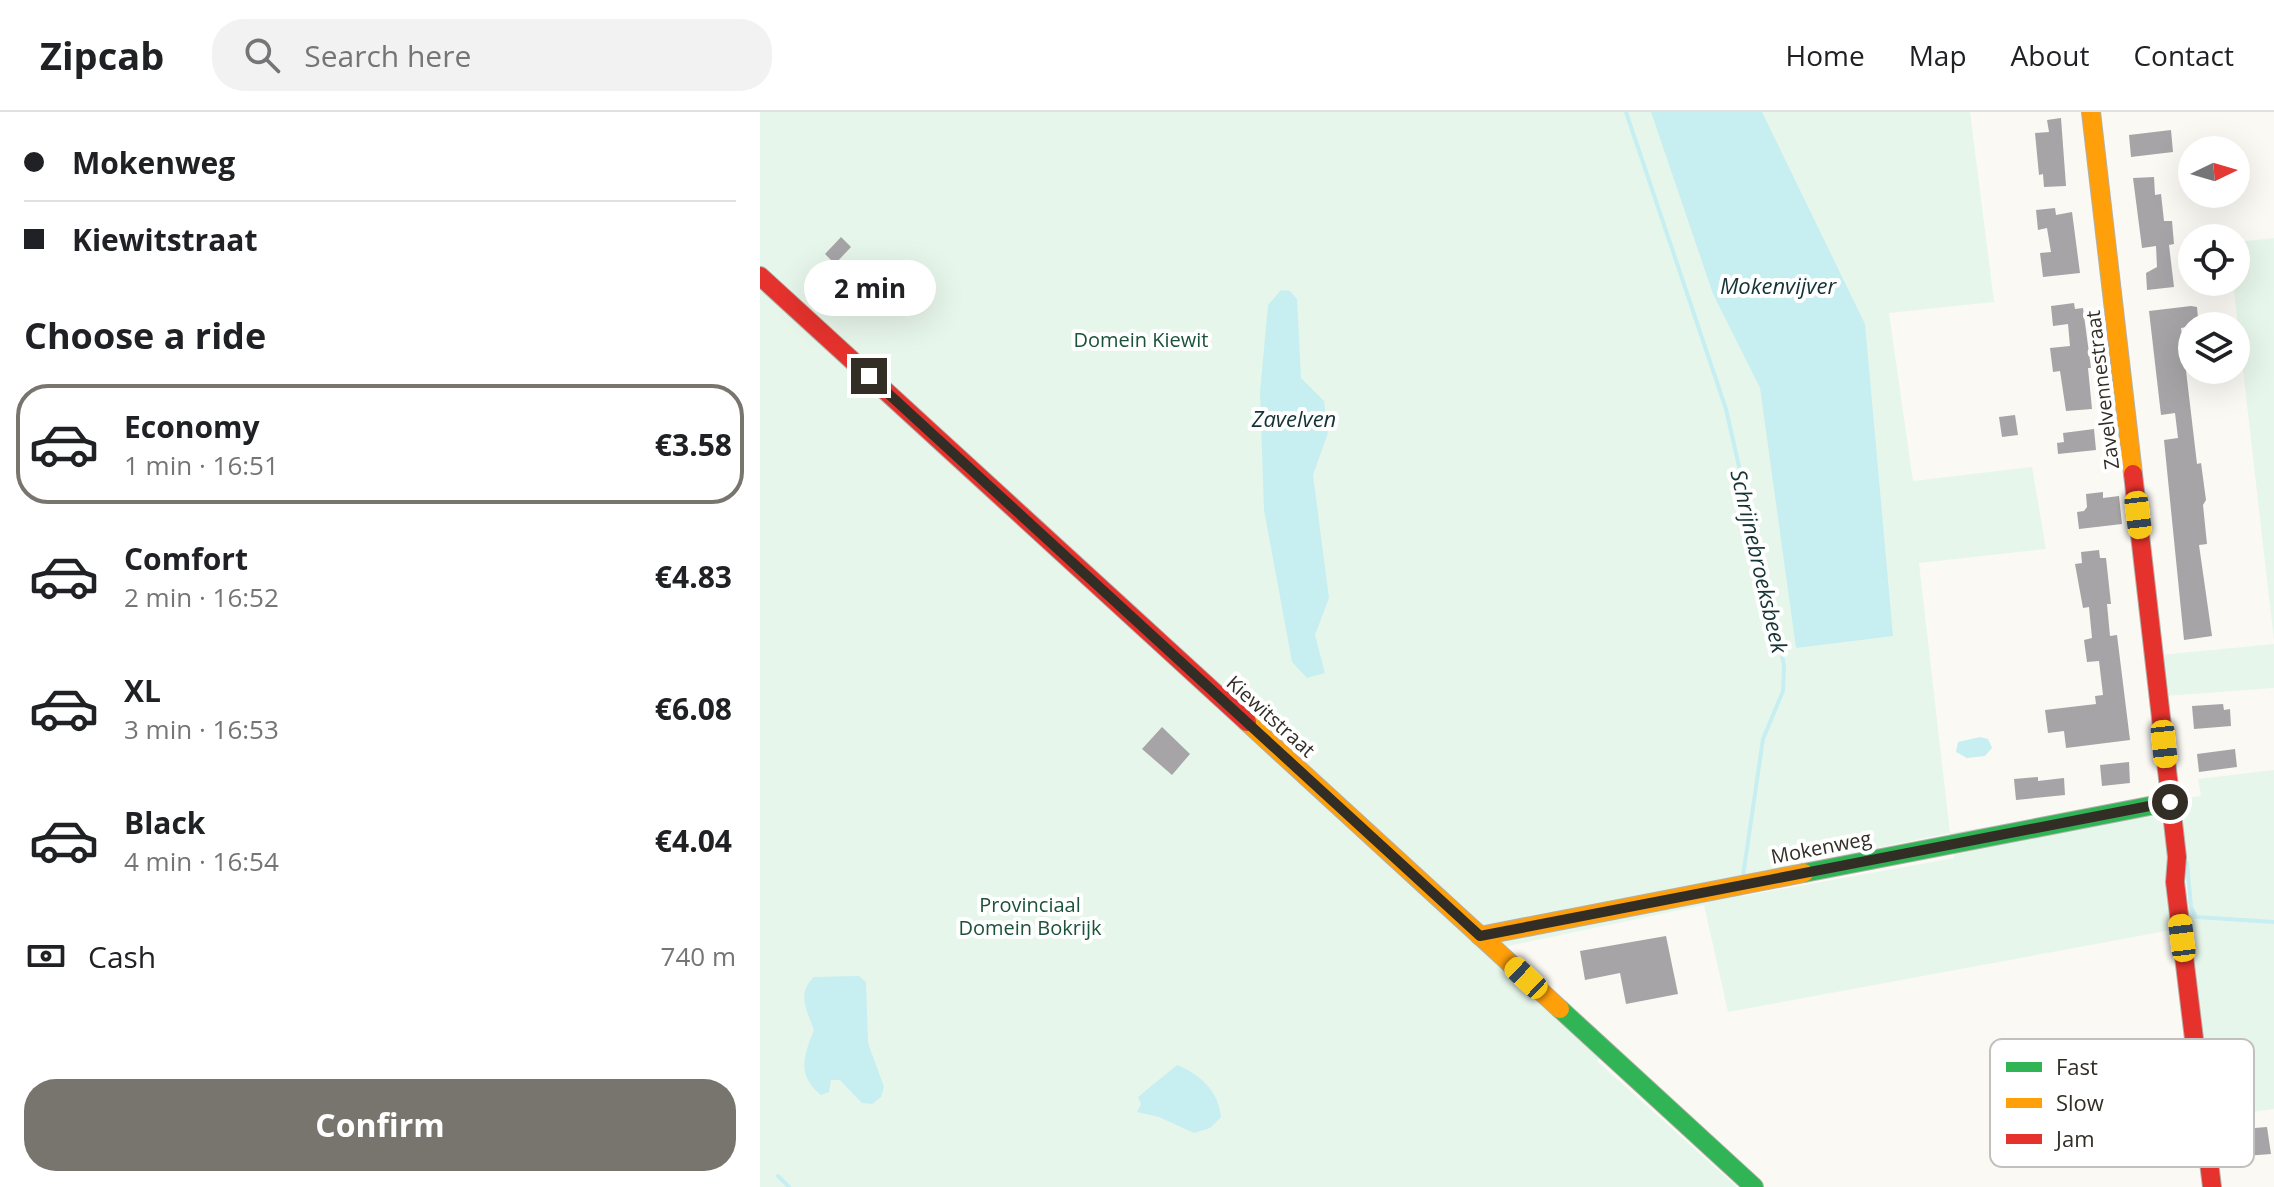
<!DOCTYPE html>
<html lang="en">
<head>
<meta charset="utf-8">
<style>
  body { margin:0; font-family:"Open Sans",sans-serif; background:#f2f2f2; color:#202124; height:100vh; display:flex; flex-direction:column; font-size:30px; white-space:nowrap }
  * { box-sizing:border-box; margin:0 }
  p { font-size:26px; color:#757577 }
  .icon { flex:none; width:44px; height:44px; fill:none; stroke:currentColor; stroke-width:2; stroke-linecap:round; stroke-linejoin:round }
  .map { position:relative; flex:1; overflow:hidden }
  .panel { display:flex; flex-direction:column; background:#fff; width:760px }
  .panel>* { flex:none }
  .hud { display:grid; align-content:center; height:176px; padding:0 24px; background:#fff }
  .needle { width:52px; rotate:85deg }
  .tools { position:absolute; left:1418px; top:24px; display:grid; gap:16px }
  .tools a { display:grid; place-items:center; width:72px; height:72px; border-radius:50%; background:#fff; box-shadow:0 8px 32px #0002; font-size:40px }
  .end { position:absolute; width:36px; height:36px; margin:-18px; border:10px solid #322e26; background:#fff; box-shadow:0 0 0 4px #fff }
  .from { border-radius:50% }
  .bubble { position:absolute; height:56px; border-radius:28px; background:#fff; box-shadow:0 8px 32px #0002; font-size:26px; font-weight:700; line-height:56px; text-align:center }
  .car { position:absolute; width:24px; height:48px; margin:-24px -12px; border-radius:10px; box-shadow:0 0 6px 2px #0007; background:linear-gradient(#f5c518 24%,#345 0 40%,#f5c518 0 76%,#345 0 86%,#f5c518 0) }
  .hud b { display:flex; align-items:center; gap:28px; height:76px; font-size:30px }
  .hud b+b { border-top:2px solid #e0e0e0 }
  .hud i { width:20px; height:20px; background:#202124 }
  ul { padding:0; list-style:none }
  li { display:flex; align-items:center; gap:24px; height:120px; margin:0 16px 12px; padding:0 8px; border:4px solid transparent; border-radius:32px }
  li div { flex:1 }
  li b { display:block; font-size:30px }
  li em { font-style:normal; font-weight:700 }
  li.selected { border-color:#78756e }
  li>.icon { width:72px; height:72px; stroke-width:1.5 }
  h2 { padding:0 24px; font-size:36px; line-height:96px }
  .pay { display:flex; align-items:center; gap:20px; height:88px; padding:0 24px; font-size:30px }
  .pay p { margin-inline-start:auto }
  .cta { display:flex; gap:16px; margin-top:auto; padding:16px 24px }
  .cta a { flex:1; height:92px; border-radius:32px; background:#78756e; color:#fff; font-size:32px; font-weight:700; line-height:92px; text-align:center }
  header { display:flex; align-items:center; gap:48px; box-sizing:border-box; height:112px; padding:0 40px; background:#fff; border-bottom:2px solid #e0e0e0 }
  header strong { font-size:38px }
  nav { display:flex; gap:44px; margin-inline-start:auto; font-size:28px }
  .search { width:560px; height:72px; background:#f2f2f2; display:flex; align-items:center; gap:20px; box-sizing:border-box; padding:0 28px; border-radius:32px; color:#757577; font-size:30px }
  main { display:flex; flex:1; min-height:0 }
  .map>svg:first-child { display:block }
  .green { fill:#e7f6eb; fill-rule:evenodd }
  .water { fill:#c7eef1 }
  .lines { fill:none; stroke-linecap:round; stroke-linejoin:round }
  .stream { stroke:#c7eef1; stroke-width:4 }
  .building { fill:#a6a4a6 }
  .fast-casing { stroke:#b3b0aa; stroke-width:20 }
  .slow-casing { stroke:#b3b0aa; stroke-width:20 }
  .jam-casing { stroke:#b3b0aa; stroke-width:20 }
  .fast { stroke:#30b455; stroke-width:18 }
  .slow { stroke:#ff9f0a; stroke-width:18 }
  .jam { stroke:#e5322d; stroke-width:18 }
  .route { stroke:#322e26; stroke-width:10 }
  .labels { text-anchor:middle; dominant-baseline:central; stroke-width:8; stroke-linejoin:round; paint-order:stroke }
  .park-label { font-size:20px; fill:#1b523b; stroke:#fff }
  .street-label { font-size:20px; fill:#322e26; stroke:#fff }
  .water-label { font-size:22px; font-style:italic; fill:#153336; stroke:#fff }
  .key { fill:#fff; stroke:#c2c0be; stroke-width:2 }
  .key-label { font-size:22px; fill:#322e26 }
</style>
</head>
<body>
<header>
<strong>Zipcab</strong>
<div class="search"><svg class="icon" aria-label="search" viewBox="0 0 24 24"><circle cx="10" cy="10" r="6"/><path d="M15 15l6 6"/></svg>Search here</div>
<nav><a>Home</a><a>Map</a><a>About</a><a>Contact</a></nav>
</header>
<main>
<section class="panel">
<div class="hud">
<b><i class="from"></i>Mokenweg</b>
<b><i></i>Kiewitstraat</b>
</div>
<h2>Choose a ride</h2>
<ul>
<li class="selected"><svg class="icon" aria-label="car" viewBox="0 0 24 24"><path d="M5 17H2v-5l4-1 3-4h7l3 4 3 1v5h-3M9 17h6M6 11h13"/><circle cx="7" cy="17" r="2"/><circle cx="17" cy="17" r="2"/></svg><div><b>Economy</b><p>1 min · 16:51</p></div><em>€3.58</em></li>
<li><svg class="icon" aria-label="car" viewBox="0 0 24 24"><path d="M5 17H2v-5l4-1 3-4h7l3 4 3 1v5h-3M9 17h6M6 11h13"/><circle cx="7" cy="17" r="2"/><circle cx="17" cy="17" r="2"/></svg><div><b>Comfort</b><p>2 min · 16:52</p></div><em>€4.83</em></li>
<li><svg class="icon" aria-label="car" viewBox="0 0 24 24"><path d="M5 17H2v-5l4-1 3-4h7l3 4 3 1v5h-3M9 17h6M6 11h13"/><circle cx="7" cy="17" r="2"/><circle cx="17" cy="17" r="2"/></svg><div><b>XL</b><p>3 min · 16:53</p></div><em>€6.08</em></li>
<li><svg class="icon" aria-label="car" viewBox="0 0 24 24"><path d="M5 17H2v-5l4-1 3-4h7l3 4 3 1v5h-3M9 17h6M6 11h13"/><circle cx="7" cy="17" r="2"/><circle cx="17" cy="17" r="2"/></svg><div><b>Black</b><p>4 min · 16:54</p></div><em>€4.04</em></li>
</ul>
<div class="pay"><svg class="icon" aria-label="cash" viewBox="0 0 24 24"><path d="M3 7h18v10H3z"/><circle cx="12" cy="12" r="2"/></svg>Cash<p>740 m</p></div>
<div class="cta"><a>Confirm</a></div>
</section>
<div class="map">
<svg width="1514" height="1075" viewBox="0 0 1514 1075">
  <rect width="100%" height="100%" fill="#fbf9f4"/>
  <!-- green -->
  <g class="green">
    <path d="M 0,0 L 1210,0 L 1234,190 L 1129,201 L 1153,369 L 1272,355 L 1286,437 L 1159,451 L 1190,721 L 1402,687 L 1417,817 L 968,900 L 944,793 L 729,838 L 843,942 L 837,949 L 977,1075 L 0,1075 ZM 1190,721 L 1194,746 L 983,784 L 979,764 Z"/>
    <polygon points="1514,126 1514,529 1473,170 1476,170 1476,130"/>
    <polygon points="1514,532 1514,576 1405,584 1400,543"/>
    <polygon points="1514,658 1514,997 1452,1005 1417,687 1441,684 1438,667"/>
  </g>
  <!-- water -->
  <g class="water">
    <polygon points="891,0 1002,0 1105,212 1133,524 1036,536 1000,276 953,182"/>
    <polygon points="521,178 530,179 537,187 541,266 564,289 568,321 553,363 569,486 555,523 565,561 547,566 532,550 504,398 500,280 508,193"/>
    <polygon points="1220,625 1228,627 1232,636 1225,644 1207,646 1196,640 1198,630"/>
    <path d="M 99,864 L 106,870 L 108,931 L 124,975 L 121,985 L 112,992 L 102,991 L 80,968 L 71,968 L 69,980 L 61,983 C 36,963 44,943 54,918 C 47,898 36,882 54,865 Z"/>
    <path d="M 417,953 C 440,962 459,980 461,1005 L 450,1016 L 434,1021 L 399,1005 L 377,1000 L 381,992 L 378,985 Z"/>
  </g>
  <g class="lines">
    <!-- stream -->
    <g class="stream">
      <polyline points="866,0 966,297 1024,553 1023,579 1003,627 983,764"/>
      <polyline points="1427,751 1431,795 1436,805 1514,810"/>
      <polyline points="18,1064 29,1075"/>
    </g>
  </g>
  <!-- building -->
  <g class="building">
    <polygon points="1301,6 1306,74 1284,75 1283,62 1279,63 1275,21 1289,20 1287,8"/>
    <polygon points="1411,18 1413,40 1371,45 1369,23"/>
    <polygon points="1394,65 1395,83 1401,82 1404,109 1412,109 1414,132 1409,133 1414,175 1387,178 1386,161 1397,155 1396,134 1382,136 1373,66"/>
    <polygon points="1295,96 1296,103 1312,100 1320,161 1283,165 1280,141 1291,140 1287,116 1278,118 1276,98"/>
    <polygon points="81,125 91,135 75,152 65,142"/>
    <polygon points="1314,191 1315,197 1323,196 1331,256 1328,256 1332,297 1306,299 1300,259 1293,260 1290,236 1310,234 1308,212 1293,214 1291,194"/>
    <polygon points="1431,194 1437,195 1438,206 1433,207 1434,214 1421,216 1437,352 1441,351 1446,388 1443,393 1447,432 1439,433 1452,524 1424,528 1404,328 1418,326 1415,301 1401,303 1389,199"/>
    <polygon points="1255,303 1258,323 1242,325 1239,305"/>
    <polygon points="1334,317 1336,338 1298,342 1297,331 1304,330 1303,321"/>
    <polygon points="1343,380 1343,386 1359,384 1362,412 1319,417 1317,400 1324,399 1327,395 1326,382"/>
    <polygon points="1339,438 1340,446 1346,446 1351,492 1347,492 1350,524 1357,523 1370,628 1306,636 1304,619 1288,621 1285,598 1336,592 1335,584 1343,583 1339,549 1327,550 1324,528 1332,526 1329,495 1323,496 1315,452 1322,451 1321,440"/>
    <polygon points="1463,592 1464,598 1470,597 1471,614 1434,617 1432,594"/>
    <polygon points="402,615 430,642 412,663 382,637"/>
    <polygon points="1475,637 1477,655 1439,660 1437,642"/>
    <polygon points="1369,650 1370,671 1342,674 1340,653"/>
    <polygon points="1278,665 1278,669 1304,666 1305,683 1256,688 1254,667"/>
    <polygon points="906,824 918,882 866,892 860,861 825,868 820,839"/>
    <polygon points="1507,1015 1511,1042 1485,1044 1482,1017"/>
  </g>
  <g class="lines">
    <!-- fast casing -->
    <g class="fast-casing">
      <g id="fast">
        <polyline points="1044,761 1410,690"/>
        <polyline points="800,897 994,1075"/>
      </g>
    </g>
    <!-- slow casing -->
    <g class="slow-casing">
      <g id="slow">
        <polyline points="1331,0 1373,362"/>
        <polyline points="487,610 800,897"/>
        <polyline points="720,824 1044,761"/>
      </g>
    </g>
    <!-- jam casing -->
    <g class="jam-casing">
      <g id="jam">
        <polyline points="0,164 487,610"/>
        <polyline points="1373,362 1417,745 1415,770 1452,1075"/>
      </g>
    </g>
    <!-- fast -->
    <use href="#fast" class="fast"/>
    <!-- slow -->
    <use href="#slow" class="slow"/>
    <!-- jam -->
    <use href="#jam" class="jam"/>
  </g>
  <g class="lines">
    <!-- route -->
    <polyline class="route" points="109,264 720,824 1410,690"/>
  </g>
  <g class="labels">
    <!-- park labels -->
    <g class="park-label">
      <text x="381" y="227">Domein Kiewit</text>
      <text x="270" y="792">Provinciaal<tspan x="270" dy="23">Domein Bokrijk</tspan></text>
    </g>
    <!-- street labels -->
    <g class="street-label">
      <text transform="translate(1342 278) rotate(-97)">Zavelvennestraat</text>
      <text transform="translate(511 604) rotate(42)">Kiewitstraat</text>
      <text transform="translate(1061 735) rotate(-11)">Mokenweg</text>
    </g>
    <!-- water labels -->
    <g class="water-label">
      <text x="1018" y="173">Mokenvijver</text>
      <text x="534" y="306">Zavelven</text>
      <text transform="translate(1000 449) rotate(77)">Schrijnebroeksbeek</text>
    </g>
  </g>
  <!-- legend -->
  <rect x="1230" y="927" width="264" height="128" rx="12" class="key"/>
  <rect x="1246" y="950" width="36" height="10" fill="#30b455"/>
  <rect x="1246" y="986" width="36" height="10" fill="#ff9f0a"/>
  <rect x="1246" y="1022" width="36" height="10" fill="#e5322d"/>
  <g class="key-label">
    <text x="1296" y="963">Fast</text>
    <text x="1296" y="999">Slow</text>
    <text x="1296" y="1035">Jam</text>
  </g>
</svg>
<div class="tools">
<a><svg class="needle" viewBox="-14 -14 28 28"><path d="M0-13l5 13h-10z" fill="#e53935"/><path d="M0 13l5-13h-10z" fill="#757577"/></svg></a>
<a><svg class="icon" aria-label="locate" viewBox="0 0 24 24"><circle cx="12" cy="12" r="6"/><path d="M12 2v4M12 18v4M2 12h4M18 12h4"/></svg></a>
<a><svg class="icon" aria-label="layers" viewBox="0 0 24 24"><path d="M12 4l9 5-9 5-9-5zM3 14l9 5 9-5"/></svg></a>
</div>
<i class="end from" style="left:1410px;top:690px"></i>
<i class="end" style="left:109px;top:264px"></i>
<div class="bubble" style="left:44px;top:148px;width:132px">2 min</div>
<i class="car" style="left:1378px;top:403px;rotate:173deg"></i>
<i class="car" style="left:1404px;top:632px;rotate:174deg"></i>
<i class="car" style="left:1422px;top:826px;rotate:353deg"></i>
<i class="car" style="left:766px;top:866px;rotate:313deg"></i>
</div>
</main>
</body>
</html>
